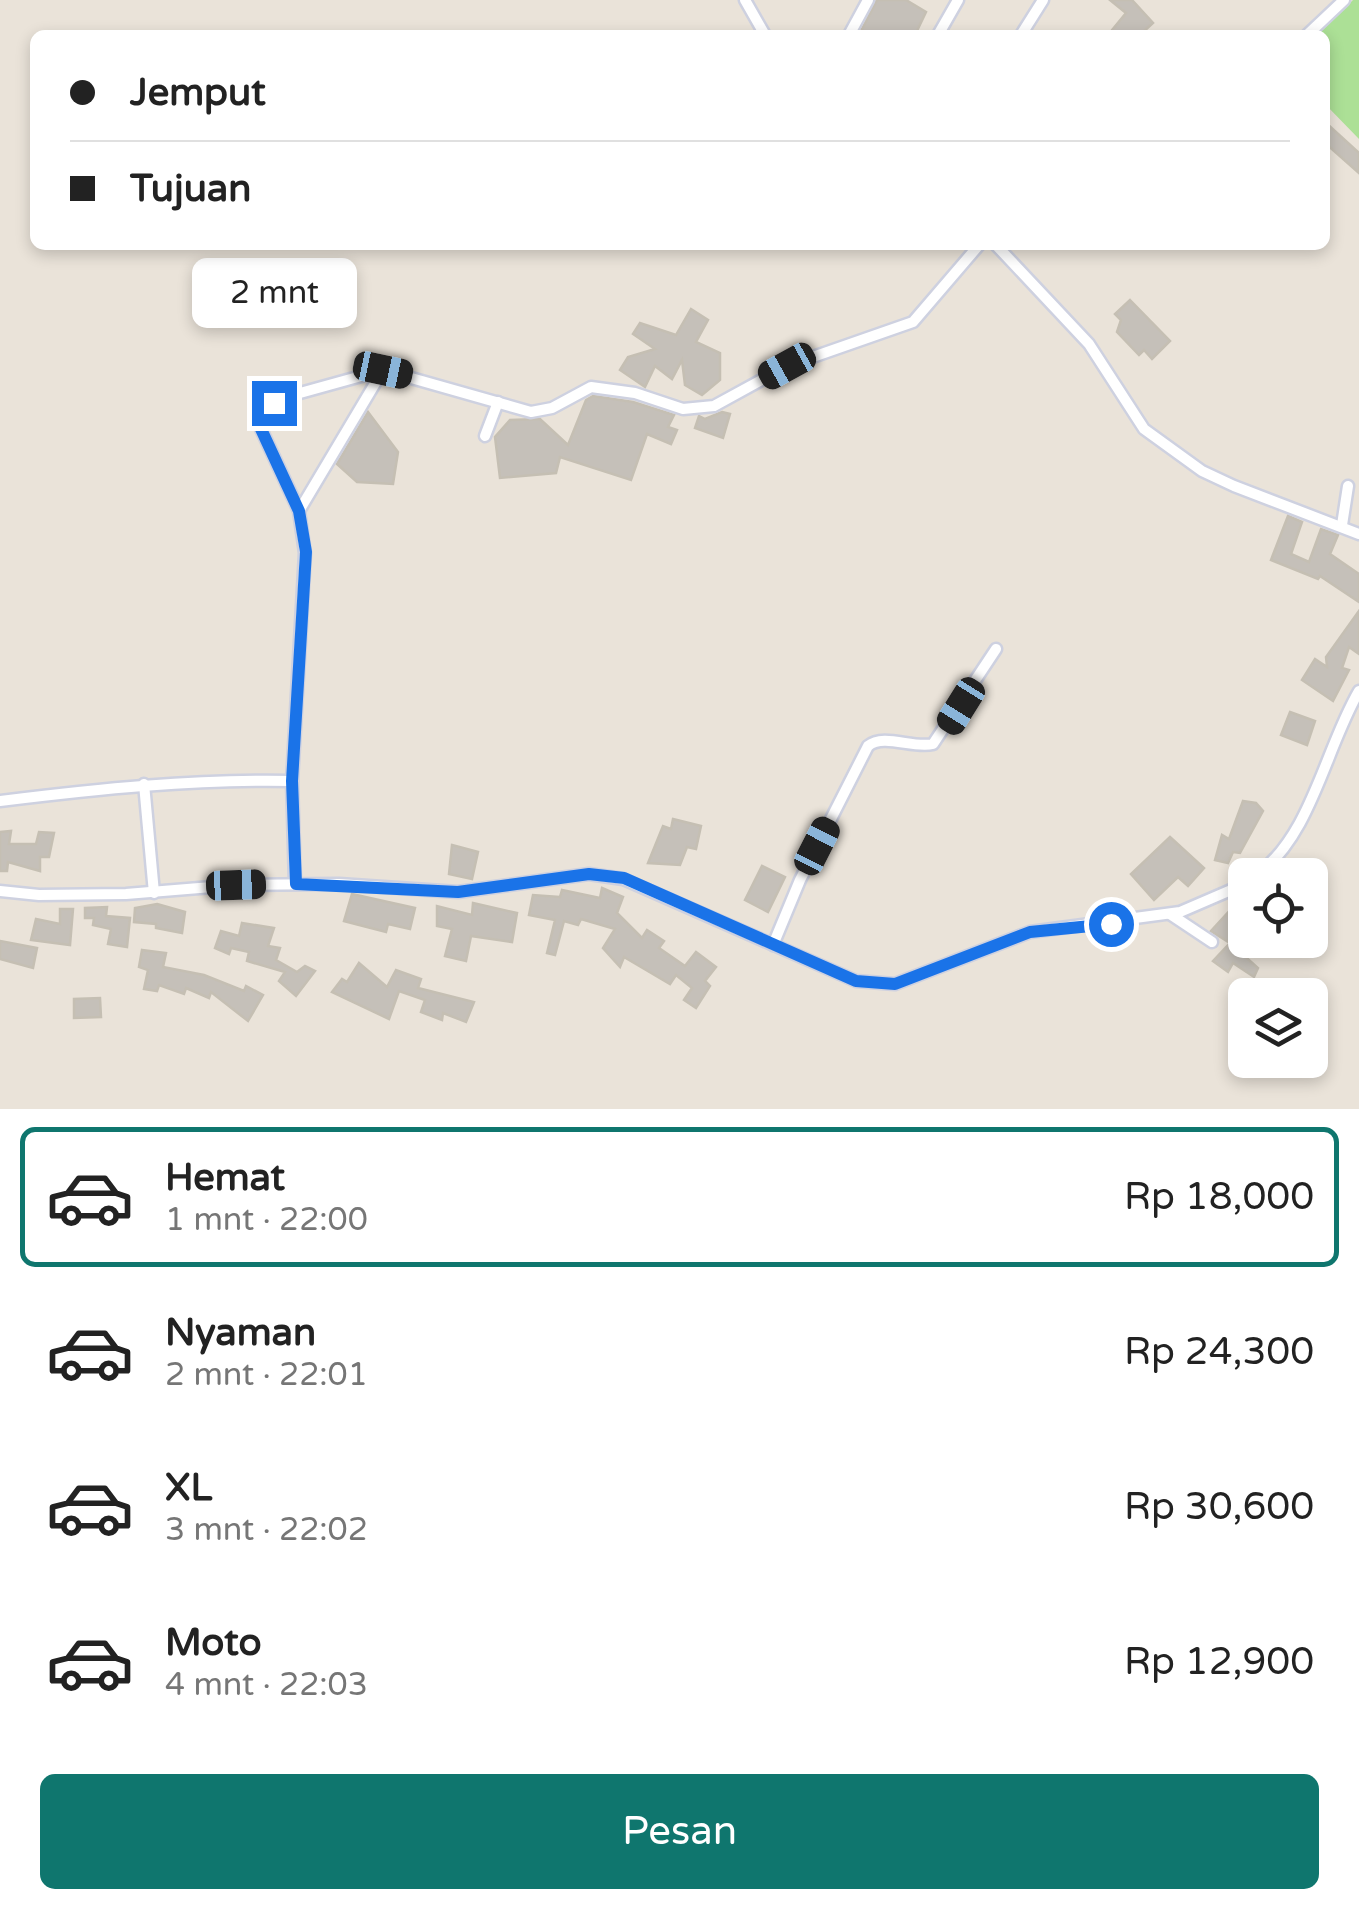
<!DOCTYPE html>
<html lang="id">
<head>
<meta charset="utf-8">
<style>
  body { margin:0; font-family:"Varela Round",sans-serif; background:#f2f2f2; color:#222; height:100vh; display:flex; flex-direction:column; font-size:38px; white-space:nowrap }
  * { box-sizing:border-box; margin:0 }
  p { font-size:32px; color:#767676 }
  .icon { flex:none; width:55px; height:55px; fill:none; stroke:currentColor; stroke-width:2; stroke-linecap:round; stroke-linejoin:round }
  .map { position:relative; height:1109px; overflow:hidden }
  .side { display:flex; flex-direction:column; background:#fff; flex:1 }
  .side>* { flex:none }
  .hud { position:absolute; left:30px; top:30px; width:1300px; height:220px; border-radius:15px; box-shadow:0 5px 15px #0003; display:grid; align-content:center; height:220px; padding:0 40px; background:#fff }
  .tools { position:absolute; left:1228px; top:858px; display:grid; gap:20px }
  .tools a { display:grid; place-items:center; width:100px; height:100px; border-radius:15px; background:#fff; box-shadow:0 5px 15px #0003; font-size:50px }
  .end { position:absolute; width:45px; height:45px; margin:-22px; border:12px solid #1a73e8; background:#fff; box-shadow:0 0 0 5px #fff }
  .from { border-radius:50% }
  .bubble { position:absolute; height:70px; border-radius:15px; background:#fff; box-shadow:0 5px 15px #0003; font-size:32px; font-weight:600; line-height:70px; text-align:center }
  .car { position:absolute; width:30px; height:60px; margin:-30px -15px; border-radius:12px; box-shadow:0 0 8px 2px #0007; background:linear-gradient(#222 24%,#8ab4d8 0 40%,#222 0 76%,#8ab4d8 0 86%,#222 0) }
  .hud b { display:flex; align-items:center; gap:35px; height:95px; font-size:38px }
  .hud b+b { border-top:2px solid #e0e0e0 }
  .hud i { width:25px; height:25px; background:#222 }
  ul { padding:18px 0 0; list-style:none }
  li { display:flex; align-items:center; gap:30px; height:140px; margin:0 20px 15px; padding:0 20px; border:5px solid transparent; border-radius:15px }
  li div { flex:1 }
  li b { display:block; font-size:38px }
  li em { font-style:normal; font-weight:600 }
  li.on { border-color:#0f766e }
  li>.icon { width:90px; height:90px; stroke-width:1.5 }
  .cta { display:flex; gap:20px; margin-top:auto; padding:20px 40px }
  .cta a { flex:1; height:115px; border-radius:15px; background:#0f766e; color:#fff; font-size:40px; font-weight:600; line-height:115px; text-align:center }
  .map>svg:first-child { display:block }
  .green { fill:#ace096 }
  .building { fill:#c5c0b9; stroke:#c5bfb3; stroke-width:2.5 }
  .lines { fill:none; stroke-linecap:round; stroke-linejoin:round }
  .street-casing { stroke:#ced1e0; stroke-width:15 }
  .street { stroke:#fff; stroke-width:10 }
  .route { stroke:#1a73e8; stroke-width:12 }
</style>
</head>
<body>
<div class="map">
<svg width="1359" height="1109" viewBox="0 0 1359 1109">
  <rect width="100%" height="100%" fill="#eae3d9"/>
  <!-- green -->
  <polygon class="green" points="1353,0 1359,0 1359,139 1325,104 1325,35 1317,35"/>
  <!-- building -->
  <g class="building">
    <polygon points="877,0 906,0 926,12 915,35 859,35"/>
    <polygon points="1110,0 1132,0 1153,23 1140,35 1108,35 1126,13"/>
    <polygon points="1325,122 1359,153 1359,173 1325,143"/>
    <polygon points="1130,300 1170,341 1152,359 1144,350 1139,355 1117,332 1121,320 1115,314"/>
    <polygon points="691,309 708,320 696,342 720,353 720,380 702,395 685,385 682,360 672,379 655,366 645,387 620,370 628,357 655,349 633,334 640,323 676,335"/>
    <polygon points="593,396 633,402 674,415 668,427 677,430 671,444 647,434 631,480 560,457 556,473 500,478 495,437 510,420 540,419 568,445 586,400"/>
    <polygon points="368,412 398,452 393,484 357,482 337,464"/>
    <polygon points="722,412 730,414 723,438 695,428 699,416 705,419"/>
    <polygon points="1288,516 1302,522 1291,554 1309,562 1321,529 1338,535 1330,554 1359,574 1359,602 1320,576 1318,579 1271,560"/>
    <polygon points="1359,611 1359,654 1349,647 1342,668 1349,670 1333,701 1302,680 1315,659 1327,667 1326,657"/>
    <polygon points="1290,712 1315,721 1307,745 1281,735"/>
    <polygon points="1243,801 1256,803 1263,811 1240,853 1233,852 1228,863 1215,860 1222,835 1229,839"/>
    <polygon points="673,819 701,826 696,849 687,847 680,865 648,863 663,826 671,829"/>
    <polygon points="11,831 9,844 36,844 39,832 54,833 49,857 40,857 40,871 8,862 7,871 0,871 0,832"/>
    <polygon points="1170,837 1204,868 1188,886 1178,877 1154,900 1131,874"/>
    <polygon points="452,845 478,852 472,879 449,874"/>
    <polygon points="762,866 785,877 768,912 745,900"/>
    <polygon points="602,888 623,897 617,913 642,938 647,930 664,941 659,948 685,966 696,952 716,967 705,981 710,986 696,1008 684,1000 692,988 676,975 670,984 624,957 620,967 603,948 615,929 581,919 578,925 564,921 555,955 547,953 555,920 529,915 533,895 560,897 562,890 600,898"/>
    <polygon points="352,894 415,908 410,929 388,924 386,932 344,921"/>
    <polygon points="1245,894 1245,925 1230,943 1211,931"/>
    <polygon points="473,903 517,913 512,942 471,936 466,961 445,956 452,929 437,926 437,906 472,915"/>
    <polygon points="157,904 185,912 182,933 156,928 156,924 134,922 135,908"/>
    <polygon points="107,907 106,916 130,918 127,947 108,944 111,929 93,925 94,918 85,918 85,908"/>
    <polygon points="60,909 73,909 70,945 31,940 36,919 60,924"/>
    <polygon points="242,923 274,928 268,946 280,948 276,960 297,972 305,966 315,971 296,996 279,981 285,972 247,961 249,952 231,948 229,954 215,948 221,931 239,936"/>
    <polygon points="0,941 37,948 33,968 0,959"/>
    <polygon points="1230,943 1258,968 1254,977 1233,963 1228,972 1213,961"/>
    <polygon points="142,950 166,953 163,967 204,975 244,991 246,986 263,995 248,1021 211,992 209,998 186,988 184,994 159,985 157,991 144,989 148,970 139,967"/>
    <polygon points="359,963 387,987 396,970 421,979 418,988 474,1002 466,1022 443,1013 442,1020 421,1012 425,1000 399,991 389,1019 332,992 342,979 347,982"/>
    <polygon points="100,998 101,1017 74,1018 74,999"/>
  </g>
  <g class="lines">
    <!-- street casing -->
    <g class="street-casing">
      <g id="street">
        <polyline points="745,0 765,35"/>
        <polyline points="849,35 868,0"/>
        <polyline points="938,35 958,0"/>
        <polyline points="1021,35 1043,0"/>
        <polyline points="1307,35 1344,0"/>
        <polyline points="996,245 1089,344 1144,429 1202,471 1234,486 1359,534"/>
        <polyline points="485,436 498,402"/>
        <polyline points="299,511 383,370"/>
        <polyline points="1342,525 1348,486"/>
        <polyline points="144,784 154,893"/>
        <path d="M 0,801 C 98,789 193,779 292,781"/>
        <path d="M 1257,875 C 1312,834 1325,749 1359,691"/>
        <polyline points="295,884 292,781 305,553 299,511 261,429 269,407 282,398 383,370 531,412 552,408 591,387 635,393 683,409 714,406 787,366 913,322 979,245"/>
        <polyline points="0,891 39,895 126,894 236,885 339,884 458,892 589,874 623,879 856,981 895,984 1030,932 1180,912 1245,884"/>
        <polyline points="1170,914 1212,942"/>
        <path d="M 773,945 L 800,880 L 868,746 C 884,733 913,749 933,744 L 996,649"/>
      </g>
    </g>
    <!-- street -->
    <use href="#street" class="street"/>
  </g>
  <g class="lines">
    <!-- route -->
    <polyline class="route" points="274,403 262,419 261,429 299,511 306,552 292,781 296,884 458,892 589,874 624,878 856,981 895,984 1030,932 1111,924"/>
  </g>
</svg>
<div class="tools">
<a><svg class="icon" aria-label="locate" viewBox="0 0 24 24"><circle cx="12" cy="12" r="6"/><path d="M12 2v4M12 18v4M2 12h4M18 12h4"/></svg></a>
<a><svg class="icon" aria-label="layers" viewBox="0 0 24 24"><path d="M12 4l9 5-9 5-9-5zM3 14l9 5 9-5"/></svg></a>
</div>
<i class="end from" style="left:1111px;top:924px"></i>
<i class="end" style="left:274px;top:403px"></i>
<div class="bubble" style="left:192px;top:258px;width:165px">2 mnt</div>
<i class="car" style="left:787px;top:366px;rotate:241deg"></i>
<i class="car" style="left:383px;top:370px;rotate:102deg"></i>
<i class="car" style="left:961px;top:706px;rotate:212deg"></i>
<i class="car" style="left:817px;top:846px;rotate:27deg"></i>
<i class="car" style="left:236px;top:885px;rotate:88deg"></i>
<div class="hud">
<b><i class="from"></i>Jemput</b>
<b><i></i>Tujuan</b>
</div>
</div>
<section class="side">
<ul>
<li class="on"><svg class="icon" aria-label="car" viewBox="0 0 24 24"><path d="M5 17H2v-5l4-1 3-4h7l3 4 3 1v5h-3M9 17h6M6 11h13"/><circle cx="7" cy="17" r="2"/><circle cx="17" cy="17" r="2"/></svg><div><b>Hemat</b><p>1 mnt · 22:00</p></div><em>Rp 18,000</em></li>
<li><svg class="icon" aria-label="car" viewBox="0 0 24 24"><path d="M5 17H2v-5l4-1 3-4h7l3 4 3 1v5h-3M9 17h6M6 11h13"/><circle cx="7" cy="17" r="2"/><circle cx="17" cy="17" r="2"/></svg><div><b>Nyaman</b><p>2 mnt · 22:01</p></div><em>Rp 24,300</em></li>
<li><svg class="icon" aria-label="car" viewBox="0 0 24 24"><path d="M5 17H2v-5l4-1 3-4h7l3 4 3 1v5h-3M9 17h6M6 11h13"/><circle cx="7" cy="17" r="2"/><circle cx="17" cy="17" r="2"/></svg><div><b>XL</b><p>3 mnt · 22:02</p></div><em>Rp 30,600</em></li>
<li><svg class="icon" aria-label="car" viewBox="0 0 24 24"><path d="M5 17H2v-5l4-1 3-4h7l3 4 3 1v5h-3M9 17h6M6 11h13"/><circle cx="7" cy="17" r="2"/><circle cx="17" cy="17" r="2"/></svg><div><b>Moto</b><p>4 mnt · 22:03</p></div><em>Rp 12,900</em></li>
</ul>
<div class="cta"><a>Pesan</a></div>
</section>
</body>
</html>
